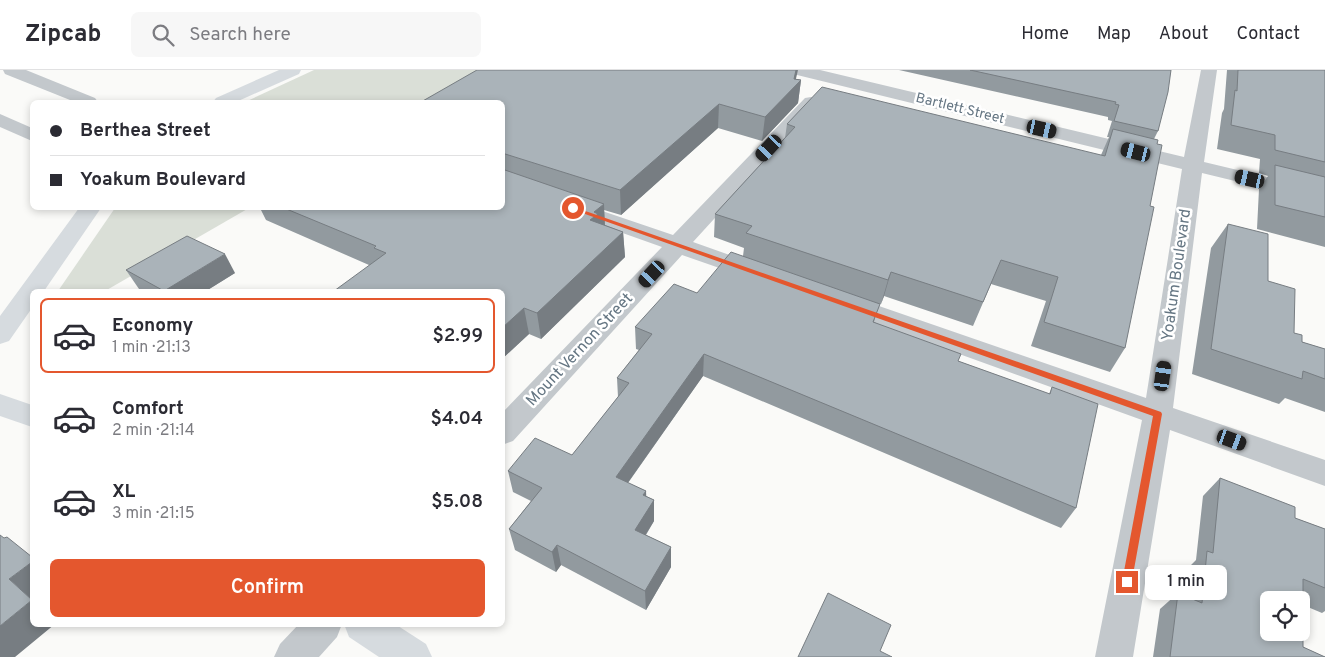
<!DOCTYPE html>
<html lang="en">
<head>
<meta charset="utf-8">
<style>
  body { margin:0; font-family:Overpass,sans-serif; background:#f7f7f7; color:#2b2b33; height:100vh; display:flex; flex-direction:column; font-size:19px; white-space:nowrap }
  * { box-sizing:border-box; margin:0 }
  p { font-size:16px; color:#7c7c81 }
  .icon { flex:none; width:28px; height:28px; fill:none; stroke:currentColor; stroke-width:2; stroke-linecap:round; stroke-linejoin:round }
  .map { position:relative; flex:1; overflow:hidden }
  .panel { position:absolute; left:30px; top:219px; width:475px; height:338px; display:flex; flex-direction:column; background:#fff; border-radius:8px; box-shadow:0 2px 8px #0003 }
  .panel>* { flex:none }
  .top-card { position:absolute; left:30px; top:30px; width:475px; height:110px; border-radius:8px; box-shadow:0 2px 8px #0003; display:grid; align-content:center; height:110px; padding:0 20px; background:#fff }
  .buttons { position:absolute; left:1260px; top:521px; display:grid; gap:10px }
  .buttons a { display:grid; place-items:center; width:50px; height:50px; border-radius:8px; background:#fff; box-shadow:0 2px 8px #0003; font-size:25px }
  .end { position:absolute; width:22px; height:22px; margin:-11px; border:6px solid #e4572e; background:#fff; box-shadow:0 0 0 2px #fff }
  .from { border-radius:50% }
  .bubble { position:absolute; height:35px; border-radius:8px; background:#fff; box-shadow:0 2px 8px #0003; font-size:16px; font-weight:600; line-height:35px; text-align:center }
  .car { position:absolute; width:15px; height:30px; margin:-15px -8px; border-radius:6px; box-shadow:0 0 4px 1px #0007; background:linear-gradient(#222 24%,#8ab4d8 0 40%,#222 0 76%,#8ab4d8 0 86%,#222 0) }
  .top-card b { display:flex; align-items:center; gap:18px; height:48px; font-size:19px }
  .top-card b+b { border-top:1px solid #e1e1e2 }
  .top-card i { width:12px; height:12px; background:#2b2b33 }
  ul { padding:9px 0 0; list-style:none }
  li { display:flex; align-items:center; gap:15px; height:75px; margin:0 10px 8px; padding:0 10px; border:2px solid transparent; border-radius:8px }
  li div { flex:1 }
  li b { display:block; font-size:19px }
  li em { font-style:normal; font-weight:600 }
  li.active { border-color:#e4572e }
  li>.icon { width:45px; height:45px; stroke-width:1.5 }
  .button { display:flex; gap:10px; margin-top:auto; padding:10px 20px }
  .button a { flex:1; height:58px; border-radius:8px; background:#e4572e; color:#fff; font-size:20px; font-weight:600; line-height:58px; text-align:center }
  header { display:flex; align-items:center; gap:30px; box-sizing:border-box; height:70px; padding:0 25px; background:#fff; border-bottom:1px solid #e1e1e2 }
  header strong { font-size:24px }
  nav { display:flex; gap:28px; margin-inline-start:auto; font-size:18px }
  .search { width:350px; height:45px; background:#f7f7f7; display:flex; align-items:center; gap:12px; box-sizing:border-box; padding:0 18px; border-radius:8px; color:#7c7c81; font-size:19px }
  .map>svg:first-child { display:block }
  .green { fill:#dadfd7 }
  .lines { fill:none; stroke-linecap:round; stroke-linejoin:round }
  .street { fill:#c3c8cc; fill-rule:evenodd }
  .secondary { fill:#d6dbdf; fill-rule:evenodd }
  .wall { fill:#929a9f }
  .shaded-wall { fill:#777d82 }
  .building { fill:#aab3b9; stroke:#777d82; fill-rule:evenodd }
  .route { fill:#e4572e }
  .labels { text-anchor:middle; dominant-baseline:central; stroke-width:5; stroke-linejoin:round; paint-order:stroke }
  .far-street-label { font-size:14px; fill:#657683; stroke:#fff }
  .street-label { font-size:16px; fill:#657683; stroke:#fff }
</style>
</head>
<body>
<header>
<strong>Zipcab</strong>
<div class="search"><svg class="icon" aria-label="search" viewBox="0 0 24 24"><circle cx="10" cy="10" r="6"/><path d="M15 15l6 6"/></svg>Search here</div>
<nav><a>Home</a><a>Map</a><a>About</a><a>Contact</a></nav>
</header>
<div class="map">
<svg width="1325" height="587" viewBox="0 0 1325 587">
  <rect width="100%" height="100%" fill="#fafaf8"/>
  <!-- green -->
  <g class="green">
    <polygon points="314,0 485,0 429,32 245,32"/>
    <polygon points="115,138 249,138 105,221 58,221"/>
  </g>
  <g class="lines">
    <!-- street -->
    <g class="street">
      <polygon points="3,0 26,0 95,28 98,32 75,32 5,4"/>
      <polygon points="791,0 820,0 1184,87 1201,0 1217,0 1204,92 1325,121 1325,133 1202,103 1173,338 1325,390 1325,416 1170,360 1133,587 1095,587 1142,350 832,238 828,232 832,226 841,224 850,226 1146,328 1182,99 793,4"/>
      <polygon points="811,27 817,28 820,32 817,36 693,172 769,199 772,204 769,209 760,212 751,209 682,185 513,371 502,375 502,343 662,177 502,120 502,107 673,165 805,28"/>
      <polygon points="0,44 32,58 32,71 0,57"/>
      <polygon points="299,554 342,554 337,567 319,587 274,587 280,574"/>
    </g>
    <!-- secondary -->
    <g class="secondary">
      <polygon points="279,0 301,0 299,4 236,32 213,32 216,28"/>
      <polygon points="79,138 101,138 44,221 32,221 32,238 9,271 0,274 0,246"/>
      <polygon points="0,324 32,335 32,357 0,346"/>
      <polygon points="344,554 395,554 426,574 432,587 379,587 349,567"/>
    </g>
  </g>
  <!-- wall -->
  <g class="wall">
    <polygon points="899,0 1171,0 1158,61 1154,69 1157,74 1150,136 1125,278 1110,302 1031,276 1046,231 991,214 973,256 884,226 881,234 879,234 874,252 958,291 1049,324 1052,317 1076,438 1061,458 703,306 628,413 646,421 646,426 654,430 654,451 646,465 671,477 671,497 646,540 561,495 556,502 515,480 509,459 531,431 513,422 508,401 572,385 618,327 617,308 639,280 636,279 635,257 697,223 743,186 744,178 714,167 715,144 785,68 787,54 1101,85 1109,67 1107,67 1112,51 1108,50 1108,47"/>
    <polygon points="1227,0 1325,0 1325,177 1257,159 1259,119 1268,106 1259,103 1260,89 1217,79 1222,43 1224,39"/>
    <polygon points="796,9 801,10 798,33 762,71 718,58 621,145 604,140 605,155 623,162 625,187 541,269 529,264 502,289 502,221 369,195 266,150 260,138 502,138 502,32"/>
    <polygon points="1228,154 1268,211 1294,263 1302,272 1325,279 1325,342 1285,328 1279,334 1192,304 1211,178"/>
    <polygon points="126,200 235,203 206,221 143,221 139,219"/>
    <polygon points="1220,408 1295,448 1325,459 1325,541 1322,543 1303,535 1303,577 1325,587 1153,587 1160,539 1178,523 1186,526 1189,497 1196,490 1203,426"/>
  </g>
  <!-- shaded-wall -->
  <g class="shaded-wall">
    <polygon points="796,0 798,0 794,17 801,10 798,33 762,71 765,47"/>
    <polygon points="719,34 718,58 621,145 620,120"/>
    <polygon points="604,134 605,159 590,150 594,142"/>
    <polygon points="623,162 625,187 541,269 537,243"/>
    <polygon points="225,184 235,203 206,221 164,221"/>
    <polygon points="891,202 884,226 881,234 888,210"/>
    <polygon points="524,238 529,264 502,289 502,258"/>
    <polygon points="704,284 703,306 617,428 616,407"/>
    <polygon points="646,421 647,441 654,430 654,451 636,480 635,460 643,425"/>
    <polygon points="557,475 561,495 556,502 552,482"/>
    <polygon points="671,477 671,497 646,540 645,521"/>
    <polygon points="32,492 32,530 9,509"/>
    <polygon points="32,530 32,554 55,554 15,587 0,587 0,556"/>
  </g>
  <!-- building -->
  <g class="building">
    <polygon points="477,0 796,0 794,9 801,10 765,47 719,34 620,120 502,83 502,32 421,32"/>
    <polygon points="970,0 1171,0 1168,22 1158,61 1114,51 1119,35 1115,34 1116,32"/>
    <polygon points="1238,0 1325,0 1325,92 1275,80 1275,65 1231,55 1235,20 1237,21"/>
    <polygon points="822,17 1105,86 1113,59 1158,70 1157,74 1162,75 1150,136 1154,137 1125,278 1044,252 1058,207 1001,190 983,232 891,202 888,210 746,163 752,156 715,144 795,57 787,54"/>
    <polygon points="1275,95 1325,107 1325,147 1275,135"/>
    <polygon points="502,99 604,134 594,142 598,144 590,150 623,162 537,243 524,238 502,258 502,221 334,221 386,183 374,178 376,176 284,138 502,138"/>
    <polygon points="1228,154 1268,164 1268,211 1295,219 1294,263 1302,265 1302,272 1325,279 1325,309 1303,301 1302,309 1211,279"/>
    <polygon points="187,166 225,184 164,221 126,200"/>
    <polygon points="731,182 880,234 873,252 961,284 958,291 1050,324 1052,317 1098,334 1076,438 704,284 616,407 646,421 643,425 654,430 635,460 671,477 645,521 557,475 552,482 509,459 542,418 508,401 535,368 572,385 629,313 617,308 652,264 635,257 674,214 697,223"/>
    <path d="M 1220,408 L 1295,437 L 1295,448 L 1325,459 L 1325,518 L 1303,509 L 1303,577 L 1325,587 L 1170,587 L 1178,523 L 1202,533 L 1207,481 L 1213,483 ZM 1269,530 L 1301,530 L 1301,562 L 1269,562 Z"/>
    <polygon points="0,465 4,468 7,467 32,487 32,492 9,509 32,530 0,556"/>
    <polygon points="828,523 891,555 880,581 892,587 798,587"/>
  </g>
  <!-- route -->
  <polygon class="route" points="571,136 1161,342 1162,344 1131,516 1124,516 1122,512 1153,346 571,139"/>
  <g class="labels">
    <!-- far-street labels -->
    <g class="far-street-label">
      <text transform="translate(960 39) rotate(14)">Bartlett Street</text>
    </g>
    <!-- street labels -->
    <g class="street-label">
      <text transform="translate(1177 205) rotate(-82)">Yoakum Boulevard</text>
      <text transform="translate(580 280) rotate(-47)">Mount Vernon Street</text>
    </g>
  </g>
</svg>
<div class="buttons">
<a><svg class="icon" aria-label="locate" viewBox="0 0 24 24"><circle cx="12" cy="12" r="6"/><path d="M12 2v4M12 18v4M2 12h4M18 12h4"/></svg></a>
</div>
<i class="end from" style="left:573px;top:138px"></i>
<i class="end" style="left:1127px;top:512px"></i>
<div class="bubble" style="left:1145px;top:495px;width:82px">1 min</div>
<i class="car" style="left:1042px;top:59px;rotate:103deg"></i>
<i class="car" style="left:769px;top:78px;rotate:223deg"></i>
<i class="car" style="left:1136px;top:82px;rotate:284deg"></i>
<i class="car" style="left:1250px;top:109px;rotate:283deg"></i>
<i class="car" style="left:652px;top:204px;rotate:223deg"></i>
<i class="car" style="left:1163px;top:306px;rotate:8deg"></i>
<i class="car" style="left:1232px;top:370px;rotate:110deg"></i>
<div class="top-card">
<b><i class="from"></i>Berthea Street</b>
<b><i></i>Yoakum Boulevard</b>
</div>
<section class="panel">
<ul>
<li class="active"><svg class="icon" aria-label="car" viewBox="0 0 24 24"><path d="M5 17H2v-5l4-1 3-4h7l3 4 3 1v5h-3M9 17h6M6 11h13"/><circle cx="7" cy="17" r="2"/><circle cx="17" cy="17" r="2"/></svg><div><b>Economy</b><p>1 min · 21:13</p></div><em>$2.99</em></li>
<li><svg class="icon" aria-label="car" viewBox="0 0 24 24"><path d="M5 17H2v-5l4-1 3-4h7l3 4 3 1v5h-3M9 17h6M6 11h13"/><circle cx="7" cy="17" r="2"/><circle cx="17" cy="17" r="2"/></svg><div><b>Comfort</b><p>2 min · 21:14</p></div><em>$4.04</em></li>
<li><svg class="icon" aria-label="car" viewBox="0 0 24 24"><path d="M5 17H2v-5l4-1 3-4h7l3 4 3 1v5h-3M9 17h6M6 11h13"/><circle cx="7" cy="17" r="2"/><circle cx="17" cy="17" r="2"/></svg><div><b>XL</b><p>3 min · 21:15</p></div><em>$5.08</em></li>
</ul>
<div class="button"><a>Confirm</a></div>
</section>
</div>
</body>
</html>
